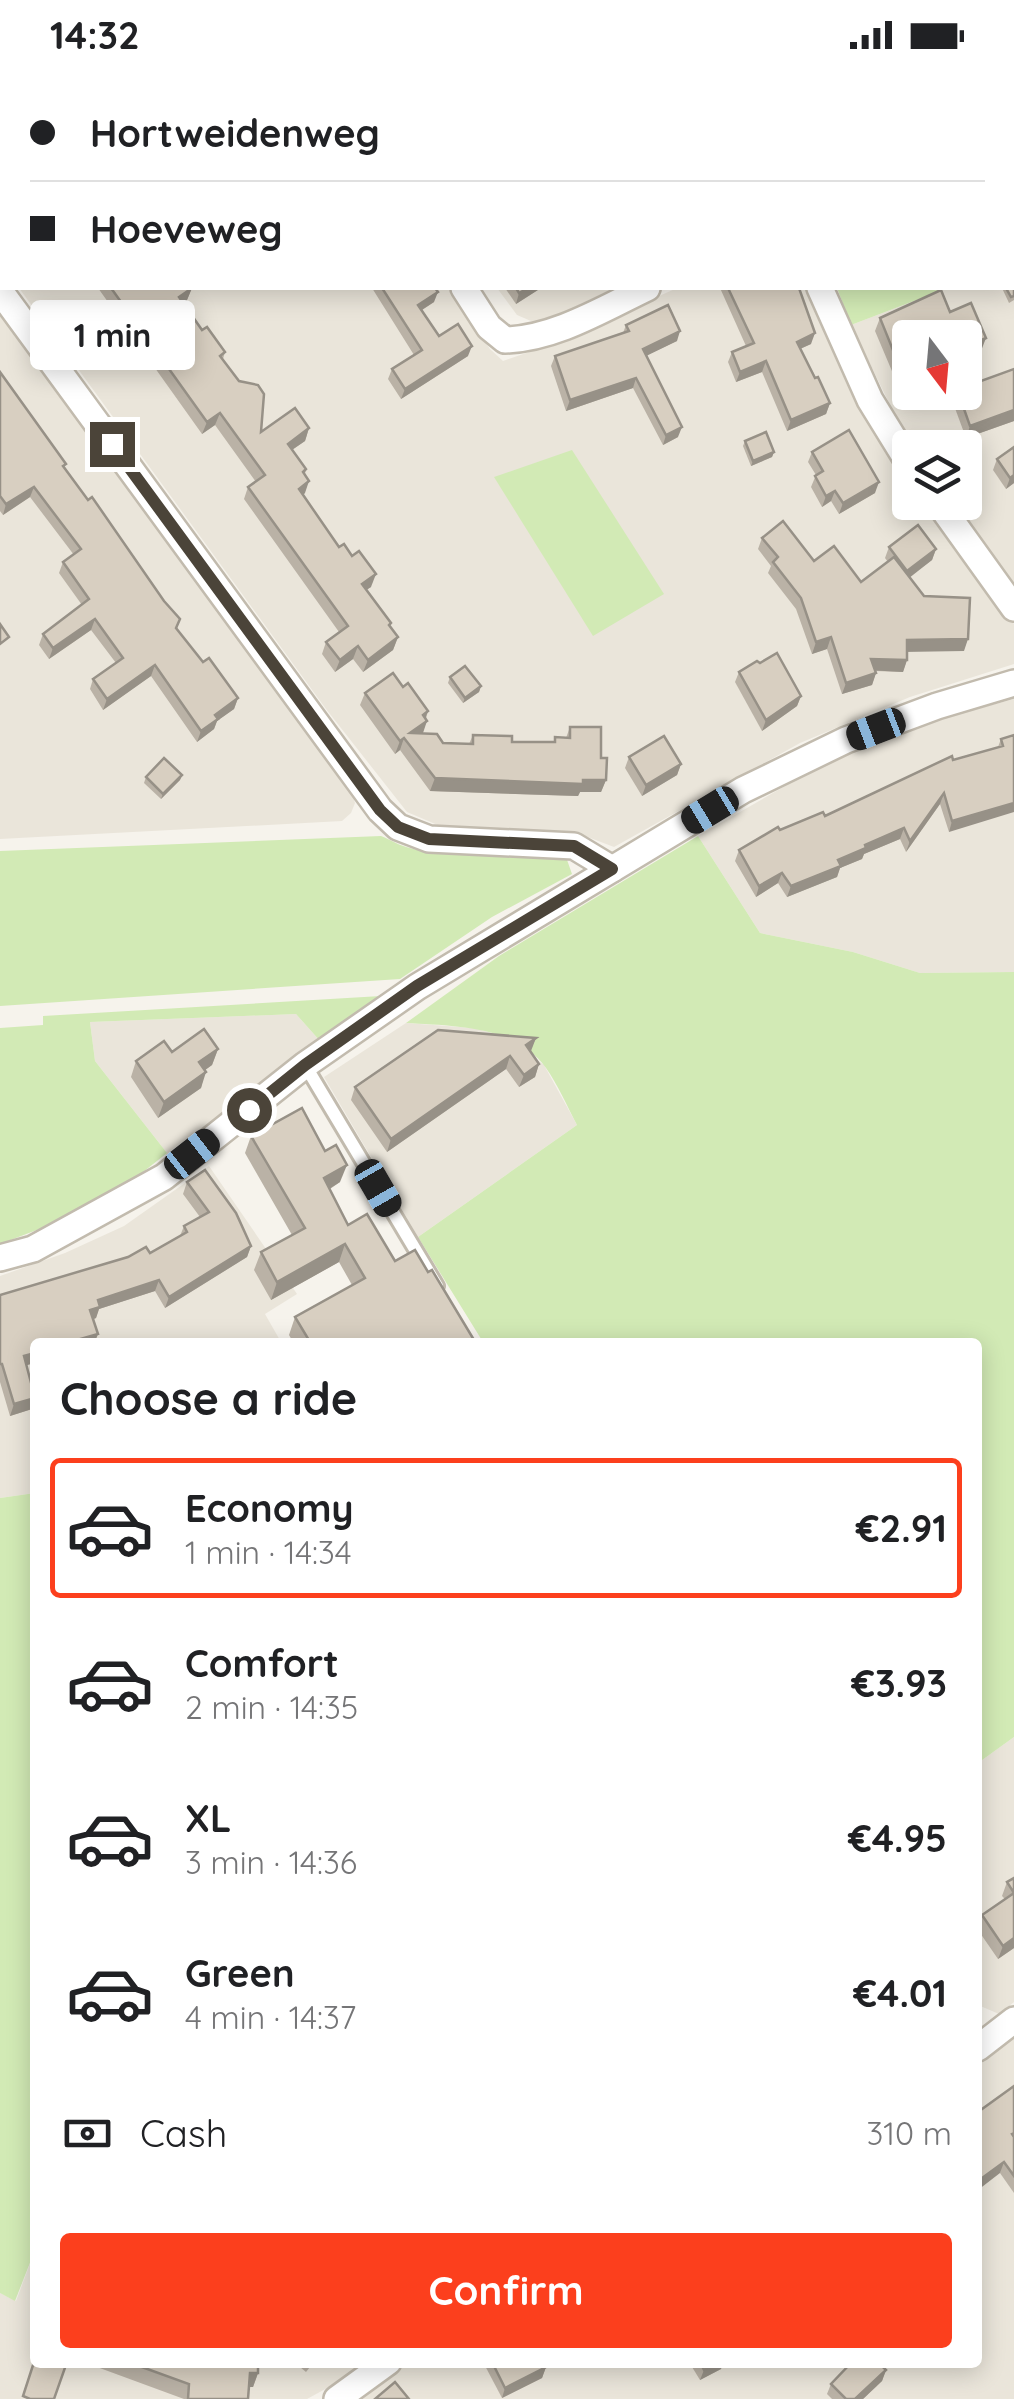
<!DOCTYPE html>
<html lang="en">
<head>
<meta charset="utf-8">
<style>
  body { margin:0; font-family:Quicksand,sans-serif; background:#f6f6f6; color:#202124; height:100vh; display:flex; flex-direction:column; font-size:38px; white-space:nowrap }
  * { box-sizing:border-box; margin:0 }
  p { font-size:32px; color:#757577 }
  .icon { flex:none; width:55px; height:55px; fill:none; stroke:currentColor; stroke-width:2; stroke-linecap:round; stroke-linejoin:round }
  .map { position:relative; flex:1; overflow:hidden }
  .side { position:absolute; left:30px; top:1268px; width:952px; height:1030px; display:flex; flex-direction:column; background:#fff; border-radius:10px; box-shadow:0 5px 25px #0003 }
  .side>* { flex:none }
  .guide { position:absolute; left:0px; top:0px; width:1015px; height:220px; box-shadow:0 5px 25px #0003; display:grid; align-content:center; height:220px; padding:0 30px; background:#fff }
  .needle { width:65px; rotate:164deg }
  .fabs { position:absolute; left:892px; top:250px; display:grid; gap:20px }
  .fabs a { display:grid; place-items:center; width:90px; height:90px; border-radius:10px; background:#fff; box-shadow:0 5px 25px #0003; font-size:50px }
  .end { position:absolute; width:45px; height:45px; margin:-22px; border:12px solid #4b4439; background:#fff; box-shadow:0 0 0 5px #fff }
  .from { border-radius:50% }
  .bubble { position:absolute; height:70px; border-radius:10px; background:#fff; box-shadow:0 5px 25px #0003; font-size:32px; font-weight:800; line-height:70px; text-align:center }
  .car { position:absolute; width:30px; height:60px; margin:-30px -15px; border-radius:12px; box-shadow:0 0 8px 2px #0007; background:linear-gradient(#222 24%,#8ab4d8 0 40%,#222 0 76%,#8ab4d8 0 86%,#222 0) }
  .guide b { display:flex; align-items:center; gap:35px; height:95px; font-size:38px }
  .guide b+b { border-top:2px solid #e0e0e0 }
  .guide i { width:25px; height:25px; background:#202124 }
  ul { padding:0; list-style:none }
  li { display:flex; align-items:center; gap:30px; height:140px; margin:0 20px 15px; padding:0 10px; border:5px solid transparent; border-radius:10px }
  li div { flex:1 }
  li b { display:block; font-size:38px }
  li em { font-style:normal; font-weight:800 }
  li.on { border-color:#fc3f1d }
  li>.icon { width:90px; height:90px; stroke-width:1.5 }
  h2 { padding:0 30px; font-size:45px; line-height:120px }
  .pay { display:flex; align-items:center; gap:25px; height:110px; padding:0 30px; font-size:38px }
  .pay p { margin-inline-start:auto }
  .button { display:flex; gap:20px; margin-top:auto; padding:20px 30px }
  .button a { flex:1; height:115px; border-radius:10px; background:#fc3f1d; color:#fff; font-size:40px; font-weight:800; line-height:115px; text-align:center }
  .status { display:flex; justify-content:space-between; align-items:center; height:70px; padding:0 50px; background:#fff; direction:ltr }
  .status svg { height:28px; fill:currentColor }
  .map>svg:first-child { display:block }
  .residential { fill:#eae5da; fill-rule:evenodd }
  .green { fill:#d2eab5 }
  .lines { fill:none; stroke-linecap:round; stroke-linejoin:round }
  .lane-casing { stroke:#c2bbae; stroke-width:18 }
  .street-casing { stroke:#c2bbae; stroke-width:30 }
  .lane { stroke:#fff; stroke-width:12 }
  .street { stroke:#fff; stroke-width:25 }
  .wall { fill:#bab2a6 }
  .shaded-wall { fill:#979187 }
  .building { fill:#d8cfc1; stroke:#979187; stroke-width:2.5 }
  .route { stroke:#4b4439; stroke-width:12 }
</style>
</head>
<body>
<div class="status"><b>14:32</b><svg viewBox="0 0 49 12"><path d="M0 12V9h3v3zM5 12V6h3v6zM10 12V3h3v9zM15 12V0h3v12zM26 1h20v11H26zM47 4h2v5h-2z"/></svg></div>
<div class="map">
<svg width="1014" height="2329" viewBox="0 0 1014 2329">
  <rect width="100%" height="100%" fill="#f6f3ec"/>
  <!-- residential -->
  <g class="residential">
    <polygon points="249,0 712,0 714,2 246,2"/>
    <polygon points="751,0 999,0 1000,2 752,2"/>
    <path d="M 1014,192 L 1014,515 L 957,433 L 965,432 L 965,378 L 917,377 L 898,351 L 851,255 L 948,218 L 1012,218 ZM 910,268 L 965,268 L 965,322 L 910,322 Z"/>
    <polygon points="19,218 448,218 490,279 503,291 555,273 677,218 812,218 842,292 892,390 910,416 910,432 921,433 955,481 1014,554 1014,594 910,627 800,673 614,777 580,764 440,756 407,742 326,639"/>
    <polygon points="497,218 614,218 546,251 531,251 517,245"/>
    <polygon points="0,240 351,719 355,733 351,743 342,751 0,769"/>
    <polygon points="1014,629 1014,902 920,903 853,882 760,863 698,766 820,696 929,652"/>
    <polygon points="296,944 321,972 167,1083 95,991 90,952"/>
    <polygon points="406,953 474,958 507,967 544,995 577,1055 418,1167 324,1007"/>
    <polygon points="209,1096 297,1224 265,1244 281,1272 35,1272 35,1423 0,1428 0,1206 65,1183 124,1156"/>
    <polygon points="1014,1667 1014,1932 999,1944 978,1935 978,1693"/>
    <polygon points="1014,1965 1014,2329 351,2329 408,2293 978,2292 978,1990"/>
    <polygon points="35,2180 35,2292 373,2293 307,2329 0,2329 0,2223 16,2231"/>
  </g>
  <!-- green -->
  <g class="green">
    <polygon points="837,218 948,218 851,255"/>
    <polygon points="572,380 664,524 593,566 494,407"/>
    <path d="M 381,766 C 391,770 400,776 410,778 C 460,793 515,775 566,787 L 572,804 L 492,847 L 400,909 L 0,936 L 0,781 Z"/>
    <path d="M 698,766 L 760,863 L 853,882 L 920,903 L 1014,902 L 1014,1667 L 978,1693 L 978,1272 L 483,1272 L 418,1167 L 577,1055 C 567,1036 558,1015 546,998 C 516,955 453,956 406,953 L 499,886 Z"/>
    <polygon points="381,926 321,972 296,944 90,952 95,991 167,1083 123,1118 79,1144 0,1174 0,958 43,955 43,946"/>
    <polygon points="35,1423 35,2180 15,2231 0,2223 0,1428"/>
  </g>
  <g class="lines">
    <!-- lane casing -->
    <g class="lane-casing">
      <polyline id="lane" points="305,995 437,1216"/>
    </g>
    <!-- street casing -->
    <g class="street-casing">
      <g id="street">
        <polyline points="729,0 730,2"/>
        <path d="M 464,218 L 489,257 L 505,270 C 554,269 603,239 647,218"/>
        <polyline points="820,218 870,330 910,395"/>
        <polyline points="0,221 380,740 398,757 429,769 574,776 612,799"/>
        <polyline points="938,432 1014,538"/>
        <polyline points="0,1188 33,1179 164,1107 305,995 417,917 743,720 846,670 937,636 1014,613"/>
        <polyline points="978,1978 1014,1950"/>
        <polyline points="337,2329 388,2292"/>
      </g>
    </g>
    <!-- lane -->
    <use href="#lane" class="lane"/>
    <!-- street -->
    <use href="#street" class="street"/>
  </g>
  <!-- wall -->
  <g class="wall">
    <polygon points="1014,193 1014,230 1009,233 1002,218 1012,218"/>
    <polygon points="98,218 192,218 187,230 184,233 202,260 225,282 223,289 261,362 309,358 305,371 292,380 306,399 305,404 305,423 303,425 339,477 371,517 366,520 391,553 390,557 398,567 393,580 363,602 353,589 335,602 322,584 326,572 339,562 244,429 248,417 256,412 215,355 202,364"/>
    <polygon points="372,218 435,218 434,232 422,240 439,266 468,286 401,329 388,309 392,299 414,285"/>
    <polygon points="505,218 541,218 516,234"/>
    <polygon points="720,218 799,218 811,274 800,279 830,333 826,344 787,361 762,302 736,312 728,292 732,282 746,276"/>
    <polygon points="950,242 981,281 967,287 970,315 1014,299 1014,351 966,368 949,322 965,322 965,268 910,268 910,308 897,313 875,261 880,248"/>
    <polygon points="626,255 677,271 647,285 678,367 663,375 633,318 566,341 551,296 555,286 623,263"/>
    <polygon points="0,302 66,394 64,398 164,531 180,549 177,559 203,592 238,628 234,639 217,651 214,659 197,672 151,606 103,640 90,619 93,609 116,593 91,560 49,589 39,575 43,564 82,535 59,503 63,492 74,485 30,427 3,445 0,441"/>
    <polygon points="745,371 774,382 772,387 751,396 743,376"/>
    <polygon points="812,382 875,423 839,444 831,431 822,437 811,417 816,405 808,392"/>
    <polygon points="997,389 1014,413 1006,419 993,400"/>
    <polygon points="762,468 861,512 888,492 885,488 889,477 936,479 932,490 909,507 964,581 907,581 907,590 903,602 875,601 876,603 872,615 842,624 827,579 812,584 796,539 768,503 771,496 758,479"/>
    <polygon points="739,602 801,626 797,636 762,661 735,612"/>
    <polygon points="450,607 481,616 479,622 463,633 448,613"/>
    <polygon points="403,617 428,641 422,664 443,673 469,674 473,665 512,672 554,672 555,667 566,668 570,657 601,688 606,710 601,722 580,722 578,726 430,721 400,680 395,684 360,635 365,623"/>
    <polygon points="1014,665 949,762 940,734 906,782 900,769 864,784 862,789 840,798 837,807 787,827 778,813 756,827 735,791 739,780 780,760 825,746 953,690 998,677 1001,669"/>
    <polygon points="629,687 681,694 677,705 642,726 625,698"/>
    <polygon points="182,705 180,710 161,729 144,713 146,707"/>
    <polygon points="536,968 530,981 539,994 535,1007 519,1017 506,999 387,1082 351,1030 355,1017"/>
    <polygon points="218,979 212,995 205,1000 201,1018 158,1048 131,1007 136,991"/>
    <polygon points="251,1066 325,1081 340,1112 330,1119 348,1155 395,1191 428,1202 473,1272 293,1272 289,1265 295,1247 352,1215 339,1192 271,1230 254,1200 261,1182 292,1165 245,1083"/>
    <polygon points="187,1112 251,1176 247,1187 165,1238 155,1221 99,1239 96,1248 27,1295 32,1339 10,1346 0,1312 0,1225 150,1183 180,1166 184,1156 200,1147 183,1124"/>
    <polygon points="1014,1808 1014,1878 998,1889 978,1860 978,1857 982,1845 1005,1829 1002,1826 1007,1812"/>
    <polygon points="1014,2016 1014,2123 1000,2103"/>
    <polygon points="99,2292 258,2292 258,2303 253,2317 249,2317 248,2329 184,2329 97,2297"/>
    <polygon points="294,2292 314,2292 306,2302"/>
    <polygon points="483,2292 543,2292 546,2297 542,2308 502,2328"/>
    <polygon points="689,2292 723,2292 721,2299 700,2310"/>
    <polygon points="886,2300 882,2311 863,2329 832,2329 827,2324 831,2314"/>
  </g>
  <!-- shaded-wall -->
  <g class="shaded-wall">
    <polygon points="192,218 187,230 175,239 179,227"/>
    <polygon points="528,218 541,218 516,234 519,223"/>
    <polygon points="438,222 434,232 414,245 418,235"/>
    <polygon points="680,261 677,271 640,289 643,279"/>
    <polygon points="815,263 811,274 793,282 797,272"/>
    <polygon points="986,268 981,281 965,288 966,277"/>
    <polygon points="472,276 468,286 401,329 405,319"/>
    <polygon points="766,291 762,302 736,312 740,302"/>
    <polygon points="910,297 910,308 897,313 901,300"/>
    <polygon points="636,308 633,318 566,341 570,330"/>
    <polygon points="830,333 826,344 787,361 791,350"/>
    <polygon points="1014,340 1014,351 966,368 970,356"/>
    <polygon points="220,343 215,355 202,364 207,352"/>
    <polygon points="682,357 678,367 663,375 666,365"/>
    <polygon points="309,358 305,371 283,386 288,374"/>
    <polygon points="774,382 772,387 751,396 753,391"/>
    <polygon points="1014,405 1014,413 1006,419 1010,408"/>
    <polygon points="309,411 305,423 295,431 299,419"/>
    <polygon points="879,412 875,423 839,444 843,433"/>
    <polygon points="34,417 30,427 3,445 6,434"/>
    <polygon points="835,421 831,431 822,437 826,426"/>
    <polygon points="936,479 932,490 904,512 907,501"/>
    <polygon points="376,504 371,517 357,526 362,514"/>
    <polygon points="95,549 91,560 49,589 53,578"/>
    <polygon points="398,567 393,580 363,602 368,590"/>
    <polygon points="831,567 827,579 812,584 816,572"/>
    <polygon points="968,569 964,581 903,582 907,570"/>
    <polygon points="358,576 353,589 335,602 340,590"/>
    <polygon points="871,589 907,590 903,602 867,600"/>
    <polygon points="155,595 151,606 103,640 107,629"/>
    <polygon points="876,603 872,615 842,624 846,613"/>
    <polygon points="481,616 479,622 463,633 465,628"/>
    <polygon points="801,626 797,636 762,661 766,650"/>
    <polygon points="238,628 234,639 217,651 214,659 197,672 201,661 215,645"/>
    <polygon points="428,641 423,654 427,651 423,663 410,663 423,645"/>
    <polygon points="404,668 400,680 395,684 400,671"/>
    <polygon points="681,694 677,705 642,726 646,715"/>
    <polygon points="182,705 180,710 161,729 163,724"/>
    <polygon points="435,708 583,710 606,710 601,722 580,722 578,726 430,721"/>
    <polygon points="944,723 940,734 906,782 910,771"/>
    <polygon points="1014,733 1014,742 949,762 952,751"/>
    <polygon points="904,758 900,769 864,784 862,789 840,798 837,807 787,827 791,816 865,775"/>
    <polygon points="782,803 778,813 756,827 759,816"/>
    <polygon points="536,968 531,981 521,988 526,975"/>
    <polygon points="218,979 212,995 194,1008 199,992"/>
    <polygon points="510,986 506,999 387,1082 391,1069"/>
    <polygon points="539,994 535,1007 519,1017 524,1005"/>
    <polygon points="206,1002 201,1018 158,1048 164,1032"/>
    <polygon points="347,1095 340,1112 318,1126 324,1108"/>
    <polygon points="345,1174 339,1192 271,1230 277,1212"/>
    <polygon points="251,1176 247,1187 165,1238 169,1227"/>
    <polygon points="159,1210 155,1221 99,1239 96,1248 86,1251 90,1240 98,1230"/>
    <polygon points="98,1264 95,1272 70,1272"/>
    <polygon points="35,1283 35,1293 20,1297 24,1286"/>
    <polygon points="35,1328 32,1339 10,1346 14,1334"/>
    <polygon points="1014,1868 1014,1878 998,1889 1003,1876"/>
    <polygon points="1004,2092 1000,2103 978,2120 978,2111"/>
    <polygon points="716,2292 723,2292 721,2299 700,2310 704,2300"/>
    <polygon points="546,2297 542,2308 502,2328 505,2318"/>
    <polygon points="886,2300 882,2311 863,2329 855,2329"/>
    <polygon points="250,2303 258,2303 253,2317 245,2317"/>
  </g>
  <!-- building -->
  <g class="building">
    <polygon points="0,0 25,0 23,1 24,2 2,2 2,71 0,73"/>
    <polygon points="397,0 453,0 449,2 398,2"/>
    <polygon points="614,0 664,0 665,2 612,2"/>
    <polygon points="795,0 833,0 835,2 796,2"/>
    <polygon points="1012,193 1014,193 1014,226 1011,227 1006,218 1012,218"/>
    <polygon points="111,218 192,218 179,227 202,260 207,257 225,282 220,286 239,311 258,315 264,324 261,362 295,338 309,358 288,374 306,399 303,402 309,411 299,419 339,477 344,474 352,486 359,481 376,504 362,514 391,553 389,555 398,567 368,590 358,576 340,590 326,572 348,556 248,417 265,405 220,343 207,352"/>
    <polygon points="382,218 435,218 438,222 418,235 439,266 458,254 472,276 405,319 392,299 422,280"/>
    <polygon points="516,218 528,218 519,223"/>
    <polygon points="728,218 799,218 815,263 797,272 815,308 818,307 830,333 791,350 766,291 740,302 732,282 754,273"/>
    <polygon points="941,220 950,242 971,233 986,268 966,277 970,315 1014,299 1014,340 970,356 958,322 965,322 965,268 910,268 910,297 901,300 880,248"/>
    <polygon points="668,235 680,261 643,279 682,357 666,365 636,308 570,330 555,286 629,261 626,255"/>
    <polygon points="0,302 66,394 63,396 88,430 92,427 164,531 180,549 176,558 203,592 209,588 238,628 215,645 218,649 201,661 155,595 107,629 93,609 123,588 95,549 53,578 43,564 89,529 63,492 81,479 34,417 6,434 0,426"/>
    <polygon points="849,360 879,412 843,433 835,421 826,426 815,406 823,401 812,382"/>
    <polygon points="766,362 774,382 753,391 745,371"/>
    <polygon points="1014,377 1014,405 1010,408 997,389"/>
    <polygon points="783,451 814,491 834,476 861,512 894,487 924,526 970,528 968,569 907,570 907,590 871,589 876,603 846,613 831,567 816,572 801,528 773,492 778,487 762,468"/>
    <polygon points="918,455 936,479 907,501 889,477"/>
    <polygon points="0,554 9,567 0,574"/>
    <polygon points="777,583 801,626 766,650 739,602 757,591 760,593"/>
    <polygon points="465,596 481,616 465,628 450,607"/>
    <polygon points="393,603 403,617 408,613 428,641 423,645 427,651 410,663 437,664 443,673 473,674 473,665 512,666 512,672 555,672 555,667 570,668 570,657 601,657 601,688 607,688 606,710 583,710 583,714 435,708 404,668 400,671 365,623"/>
    <polygon points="1014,665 1014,733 952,751 944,723 910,771 904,758 865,775 866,778 838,790 841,796 791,816 782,803 759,816 739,780 778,757 780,760 823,742 825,746 952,686 953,690 1003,676 1001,669"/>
    <polygon points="664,666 681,694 646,715 629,687"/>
    <polygon points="164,688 182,705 163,724 146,707"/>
    <polygon points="204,959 218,979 199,992 206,1002 164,1032 136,991 164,971 172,982"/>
    <polygon points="438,960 536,968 526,975 539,994 524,1005 510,986 391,1069 355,1017"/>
    <polygon points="302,1038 325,1081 336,1075 347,1095 324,1108 348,1155 367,1144 395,1191 415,1180 428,1202 432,1200 474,1270 469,1272 310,1272 295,1247 365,1208 345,1174 277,1212 261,1182 305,1158 251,1066"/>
    <polygon points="205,1100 236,1143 251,1176 169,1227 159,1210 98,1230 100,1237 90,1240 98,1264 70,1272 35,1272 35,1283 24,1286 35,1328 14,1334 2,1294 0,1294 0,1225 128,1187 146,1177 150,1183 187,1162 184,1156 209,1142 187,1112"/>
    <polygon points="1014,1808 1014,1823 1007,1812"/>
    <polygon points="1014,1823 1014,1868 1003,1876 982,1845"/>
    <polygon points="1014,2016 1014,2063 1012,2064 1014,2067 1014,2106 1004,2092 978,2111 978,2042"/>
    <polygon points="35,2289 35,2292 67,2292 54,2329 30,2329 23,2326"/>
    <polygon points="128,2292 258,2292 258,2303 250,2303 248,2329 188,2329 189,2314"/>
    <polygon points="492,2292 543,2292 546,2297 505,2318"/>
    <polygon points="700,2292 716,2292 704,2300"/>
    <polygon points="852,2292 878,2292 886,2300 855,2329 846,2329 831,2314"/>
    <polygon points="395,2312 409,2329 375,2329"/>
  </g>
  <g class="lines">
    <!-- route -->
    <polyline class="route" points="112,374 380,740 398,757 429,769 574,776 612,799 417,916 305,995 249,1040"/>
  </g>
</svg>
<div class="fabs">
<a><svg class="needle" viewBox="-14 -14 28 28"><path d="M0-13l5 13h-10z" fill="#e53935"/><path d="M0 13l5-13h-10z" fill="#757577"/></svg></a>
<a><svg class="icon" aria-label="layers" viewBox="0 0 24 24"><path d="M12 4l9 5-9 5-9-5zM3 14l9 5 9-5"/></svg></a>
</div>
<i class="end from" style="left:249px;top:1040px"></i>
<i class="end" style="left:112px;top:374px"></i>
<div class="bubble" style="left:30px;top:230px;width:165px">1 min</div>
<i class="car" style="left:876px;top:659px;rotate:249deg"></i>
<i class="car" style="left:710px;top:740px;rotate:239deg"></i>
<i class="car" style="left:192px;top:1084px;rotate:52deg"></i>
<i class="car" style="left:378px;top:1118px;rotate:150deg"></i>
<div class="guide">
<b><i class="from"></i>Hortweidenweg</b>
<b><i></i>Hoeveweg</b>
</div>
<section class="side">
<h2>Choose a ride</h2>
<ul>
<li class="on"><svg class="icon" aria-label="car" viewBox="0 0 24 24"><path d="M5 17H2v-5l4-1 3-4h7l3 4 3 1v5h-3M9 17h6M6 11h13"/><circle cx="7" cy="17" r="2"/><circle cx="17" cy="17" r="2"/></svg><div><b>Economy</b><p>1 min · 14:34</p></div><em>€2.91</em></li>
<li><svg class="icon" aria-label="car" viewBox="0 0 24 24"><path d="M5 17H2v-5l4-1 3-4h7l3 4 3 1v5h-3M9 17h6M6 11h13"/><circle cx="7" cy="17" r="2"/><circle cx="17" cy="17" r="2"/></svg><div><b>Comfort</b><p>2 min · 14:35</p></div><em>€3.93</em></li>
<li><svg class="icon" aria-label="car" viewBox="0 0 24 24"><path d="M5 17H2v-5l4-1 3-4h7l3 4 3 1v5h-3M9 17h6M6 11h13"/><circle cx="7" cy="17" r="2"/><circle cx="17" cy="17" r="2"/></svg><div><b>XL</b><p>3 min · 14:36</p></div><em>€4.95</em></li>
<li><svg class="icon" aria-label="car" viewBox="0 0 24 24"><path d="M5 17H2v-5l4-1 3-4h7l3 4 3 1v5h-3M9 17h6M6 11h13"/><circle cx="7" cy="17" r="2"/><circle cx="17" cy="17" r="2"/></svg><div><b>Green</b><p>4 min · 14:37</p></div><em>€4.01</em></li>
</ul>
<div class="pay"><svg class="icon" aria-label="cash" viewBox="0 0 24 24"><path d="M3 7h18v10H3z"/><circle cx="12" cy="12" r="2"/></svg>Cash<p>310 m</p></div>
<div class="button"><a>Confirm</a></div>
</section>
</div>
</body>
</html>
